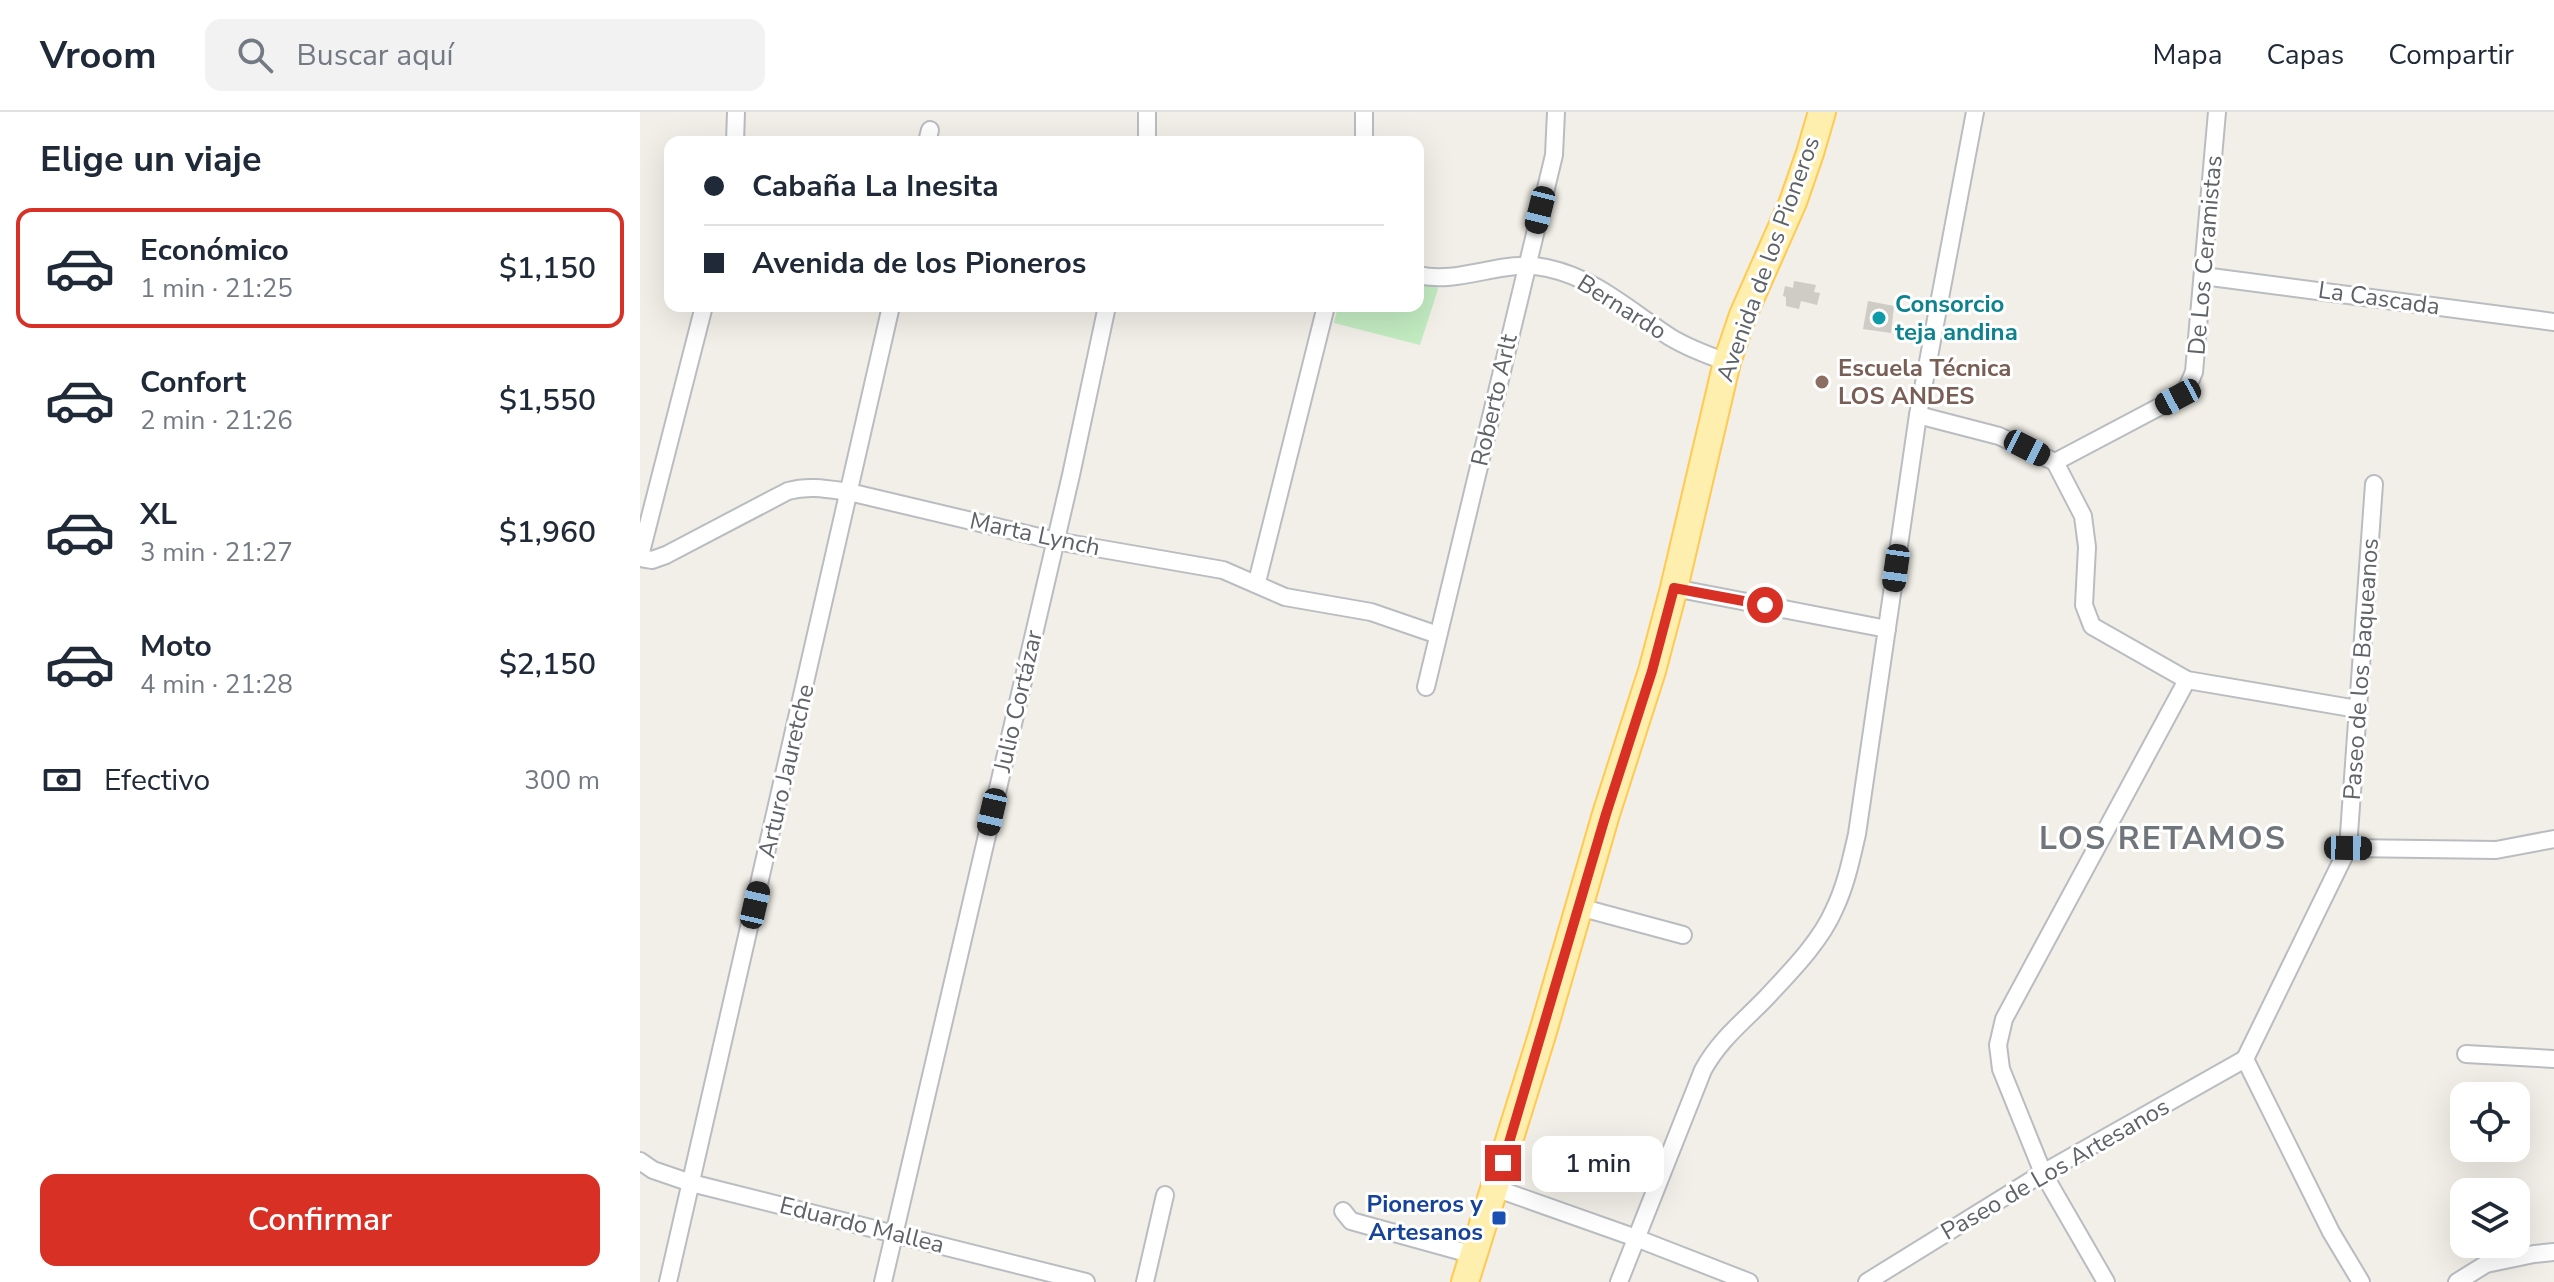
<!DOCTYPE html>
<html lang="es">
<head>
<meta charset="utf-8">
<style>
  body { margin:0; font-family:"Nunito Sans",sans-serif; background:#f2f2f3; color:#1f2937; height:100vh; display:flex; flex-direction:column; font-size:30px; white-space:nowrap }
  * { box-sizing:border-box; margin:0 }
  p { font-size:26px; color:#747a83 }
  .icon { flex:none; width:44px; height:44px; fill:none; stroke:currentColor; stroke-width:2; stroke-linecap:round; stroke-linejoin:round }
  .map { position:relative; flex:1; overflow:hidden }
  .sheet { display:flex; flex-direction:column; background:#fff; width:640px }
  .sheet>* { flex:none }
  .banner { position:absolute; left:24px; top:24px; width:760px; height:176px; border-radius:16px; box-shadow:0 8px 32px #0002; display:grid; align-content:center; height:176px; padding:0 40px; background:#fff }
  .fabs { position:absolute; left:1810px; top:970px; display:grid; gap:16px }
  .fabs a { display:grid; place-items:center; width:80px; height:80px; border-radius:16px; background:#fff; box-shadow:0 8px 32px #0002; font-size:40px }
  .end { position:absolute; width:36px; height:36px; margin:-18px; border:10px solid #d93025; background:#fff; box-shadow:0 0 0 4px #fff }
  .from { border-radius:50% }
  .bubble { position:absolute; height:56px; border-radius:16px; background:#fff; box-shadow:0 8px 32px #0002; font-size:26px; font-weight:600; line-height:56px; text-align:center }
  .car { position:absolute; width:24px; height:48px; margin:-24px -12px; border-radius:10px; box-shadow:0 0 6px 2px #0007; background:linear-gradient(#222 24%,#8ab4d8 0 40%,#222 0 76%,#8ab4d8 0 86%,#222 0) }
  .banner b { display:flex; align-items:center; gap:28px; height:76px; font-size:30px }
  .banner b+b { border-top:2px solid #e0e1e3 }
  .banner i { width:20px; height:20px; background:#1f2937 }
  ul { padding:0; list-style:none }
  li { display:flex; align-items:center; gap:24px; height:120px; margin:0 16px 12px; padding:0 24px; border:4px solid transparent; border-radius:16px }
  li div { flex:1 }
  li b { display:block; font-size:30px }
  li em { font-style:normal; font-weight:600 }
  li.selected { border-color:#d93025 }
  li>.icon { width:72px; height:72px; stroke-width:1.5 }
  h2 { padding:0 40px; font-size:36px; line-height:96px }
  .pay { display:flex; align-items:center; gap:20px; height:88px; padding:0 40px; font-size:30px }
  .pay p { margin-inline-start:auto }
  .cta { display:flex; gap:16px; margin-top:auto; padding:16px 40px }
  .cta a { flex:1; height:92px; border-radius:16px; background:#d93025; color:#fff; font-size:32px; font-weight:600; line-height:92px; text-align:center }
  header { display:flex; align-items:center; gap:48px; box-sizing:border-box; height:112px; padding:0 40px; background:#fff; border-bottom:2px solid #e0e1e3 }
  header strong { font-size:38px }
  nav { display:flex; gap:44px; margin-inline-start:auto; font-size:28px }
  .search { width:560px; height:72px; background:#f2f2f3; display:flex; align-items:center; gap:20px; box-sizing:border-box; padding:0 28px; border-radius:16px; color:#747a83; font-size:30px }
  main { display:flex; flex:1; min-height:0 }
  .map>svg:first-child { display:block }
  .green { fill:#c2ebc1 }
  .building { fill:#cfcbc5 }
  .lines { fill:none; stroke-linecap:round; stroke-linejoin:round }
  .street-casing { stroke:#b9bdc1; stroke-width:20 }
  .primary-casing { stroke:#ffc952; stroke-width:30 }
  .path { stroke:#99cda6; stroke-width:3; stroke-dasharray:8 4; stroke-linecap:butt }
  .street { stroke:#fff; stroke-width:16 }
  .primary { stroke:#ffefae; stroke-width:26 }
  .route { stroke:#d93025; stroke-width:10 }
  .culture-dot { fill:#0f9aa8; stroke:#fff; stroke-width:3 }
  .education-dot { fill:#8d6e63; stroke:#fff; stroke-width:3 }
  .transit-dot { fill:#1a4fb4; stroke:#fff; stroke-width:3 }
  .labels { text-anchor:middle; dominant-baseline:central; stroke-width:6; stroke-linejoin:round; paint-order:stroke }
  .street-label { font-size:24px; fill:#5e6368; stroke:#fff }
  .culture-label { font-size:24px; font-weight:bold; fill:#0d838f; stroke:#fff; text-anchor:start }
  .education-label { font-size:24px; font-weight:bold; fill:#785e54; stroke:#fff; text-anchor:start }
  .transit-label { font-size:24px; font-weight:bold; fill:#164399; stroke:#fff; text-anchor:end }
  .district-label { font-size:32px; font-weight:bold; letter-spacing:2px; fill:#6f757a; stroke:#fff }
</style>
</head>
<body>
<header>
<strong>Vroom</strong>
<div class="search"><svg class="icon" aria-label="search" viewBox="0 0 24 24"><circle cx="10" cy="10" r="6"/><path d="M15 15l6 6"/></svg>Buscar aquí</div>
<nav><a>Mapa</a><a>Capas</a><a>Compartir</a></nav>
</header>
<main>
<section class="sheet">
<h2>Elige un viaje</h2>
<ul>
<li class="selected"><svg class="icon" aria-label="car" viewBox="0 0 24 24"><path d="M5 17H2v-5l4-1 3-4h7l3 4 3 1v5h-3M9 17h6M6 11h13"/><circle cx="7" cy="17" r="2"/><circle cx="17" cy="17" r="2"/></svg><div><b>Económico</b><p>1 min · 21:25</p></div><em>$1,150</em></li>
<li><svg class="icon" aria-label="car" viewBox="0 0 24 24"><path d="M5 17H2v-5l4-1 3-4h7l3 4 3 1v5h-3M9 17h6M6 11h13"/><circle cx="7" cy="17" r="2"/><circle cx="17" cy="17" r="2"/></svg><div><b>Confort</b><p>2 min · 21:26</p></div><em>$1,550</em></li>
<li><svg class="icon" aria-label="car" viewBox="0 0 24 24"><path d="M5 17H2v-5l4-1 3-4h7l3 4 3 1v5h-3M9 17h6M6 11h13"/><circle cx="7" cy="17" r="2"/><circle cx="17" cy="17" r="2"/></svg><div><b>XL</b><p>3 min · 21:27</p></div><em>$1,960</em></li>
<li><svg class="icon" aria-label="car" viewBox="0 0 24 24"><path d="M5 17H2v-5l4-1 3-4h7l3 4 3 1v5h-3M9 17h6M6 11h13"/><circle cx="7" cy="17" r="2"/><circle cx="17" cy="17" r="2"/></svg><div><b>Moto</b><p>4 min · 21:28</p></div><em>$2,150</em></li>
</ul>
<div class="pay"><svg class="icon" aria-label="cash" viewBox="0 0 24 24"><path d="M3 7h18v10H3z"/><circle cx="12" cy="12" r="2"/></svg>Efectivo<p>300 m</p></div>
<div class="cta"><a>Confirmar</a></div>
</section>
<div class="map">
<svg width="1914" height="1170" viewBox="0 0 1914 1170">
  <rect width="100%" height="100%" fill="#f1efe7"/>
  <!-- green -->
  <polygon class="green" points="778,165 788,165 798,177 780,233 694,211 698,194 778,194"/>
  <!-- building -->
  <g class="building">
    <polygon points="1154,169 1176,173 1174,180 1180,181 1177,193 1161,189 1159,197 1146,194 1146,185 1143,184 1145,174 1153,176"/>
    <polygon points="1228,189 1254,194 1251,221 1223,217"/>
  </g>
  <g class="lines">
    <!-- street casing -->
    <g class="street-casing">
      <g id="street">
        <polyline points="507,0 507,23"/>
        <polyline points="724,0 724,30"/>
        <polyline points="95,30 96,0"/>
        <polyline points="287,30 290,18"/>
        <path d="M 778,163 C 821,173 863,146 907,156 C 955,166 990,199 1030,225 C 1048,236 1067,243 1087,250"/>
        <polyline points="1563,164 1914,210"/>
        <polyline points="1278,303 1359,324 1415,350 1443,404 1447,435 1444,493 1452,514 1547,568 1717,597"/>
        <polyline points="1415,350 1538,285 1548,274 1554,260 1577,0"/>
        <polyline points="0,444 64,194"/>
        <path d="M 0,446 L 12,448 L 26,443 L 148,379 C 169,373 188,377 209,380 L 416,429 L 583,458 L 645,485 L 731,500 L 798,523"/>
        <polyline points="617,470 686,194"/>
        <polyline points="1034,476 1247,517"/>
        <polyline points="786,575 914,43 916,0"/>
        <polyline points="1708,736 1856,738 1914,727"/>
        <polyline points="939,795 1043,823"/>
        <polyline points="1826,942 1914,947"/>
        <polyline points="0,1049 13,1058 51,1071 446,1170"/>
        <polyline points="855,1076 996,1126 1109,1170"/>
        <polyline points="703,1099 711,1109 834,1143"/>
        <polyline points="28,1170 251,194"/>
        <polyline points="243,1170 431,363 467,194"/>
        <polyline points="505,1170 525,1083"/>
        <path d="M 979,1170 L 1063,958 C 1080,927 1103,910 1127,885 C 1151,859 1180,830 1194,798 C 1206,773 1211,748 1217,722 L 1278,303 L 1335,0"/>
        <polyline points="1227,1170 1403,1061 1605,947"/>
        <polyline points="1466,1170 1403,1061 1361,957 1358,933 1364,907 1547,568"/>
        <polyline points="1721,1170 1691,1120 1605,947 1708,736 1734,372"/>
        <polyline points="1817,1170 1846,1152 1894,1142 1914,1140"/>
      </g>
    </g>
    <!-- primary casing -->
    <g class="primary-casing">
      <polyline id="primary" points="825,1170 902,923 966,702 1012,559 1034,476 1087,250 1103,203 1153,90 1170,41 1182,0"/>
    </g>
    <!-- path -->
    <polyline class="path" points="700,197 760,197 763,194"/>
    <!-- street -->
    <use href="#street" class="street"/>
    <!-- primary -->
    <use href="#primary" class="primary"/>
  </g>
  <g class="lines">
    <!-- route -->
    <polyline class="route" points="863,1051 966,702 1012,559 1034,476 1125,493"/>
  </g>
  <!-- markers -->
  <circle class="culture-dot" cx="1239" cy="206" r="8"/>
  <circle class="education-dot" cx="1182" cy="270" r="8"/>
  <rect class="transit-dot" x="851" y="1098" width="16" height="16" rx="4"/>
  <g class="labels">
    <!-- street labels -->
    <g class="street-label">
      <text transform="translate(1565 143) rotate(-85)">De Los Ceramistas</text>
      <text transform="translate(1128 147) rotate(-70)">Avenida de los Pioneros</text>
      <text transform="translate(1739 186) rotate(8)">La Cascada</text>
      <text transform="translate(982 195) rotate(32)">Bernardo</text>
      <text transform="translate(854 288) rotate(-77)">Roberto Arlt</text>
      <text transform="translate(395 422) rotate(12)">Marta Lynch</text>
      <text transform="translate(1721 557) rotate(-86)">Paseo de los Baqueanos</text>
      <text transform="translate(378 589) rotate(-77)">Julio Cortázar</text>
      <text transform="translate(146 659) rotate(-77)">Arturo Jauretche</text>
      <text transform="translate(1415 1057) rotate(-30)">Paseo de Los Artesanos</text>
      <text transform="translate(222 1113) rotate(14)">Eduardo Mallea</text>
    </g>
    <!-- culture labels -->
    <g class="culture-label">
      <text x="1255" y="192">Consorcio<tspan x="1255" dy="28">teja andina</tspan></text>
    </g>
    <!-- education labels -->
    <g class="education-label">
      <text x="1198" y="256">Escuela Técnica<tspan x="1198" dy="28">LOS ANDES</tspan></text>
    </g>
    <!-- transit labels -->
    <g class="transit-label">
      <text x="843" y="1092">Pioneros y<tspan x="843" dy="28">Artesanos</tspan></text>
    </g>
    <!-- district labels -->
    <g class="district-label">
      <text x="1523" y="726">LOS RETAMOS</text>
    </g>
  </g>
</svg>
<div class="fabs">
<a><svg class="icon" aria-label="locate" viewBox="0 0 24 24"><circle cx="12" cy="12" r="6"/><path d="M12 2v4M12 18v4M2 12h4M18 12h4"/></svg></a>
<a><svg class="icon" aria-label="layers" viewBox="0 0 24 24"><path d="M12 4l9 5-9 5-9-5zM3 14l9 5 9-5"/></svg></a>
</div>
<i class="end from" style="left:1125px;top:493px"></i>
<i class="end" style="left:863px;top:1051px"></i>
<div class="bubble" style="left:892px;top:1024px;width:132px">1 min</div>
<i class="car" style="left:900px;top:98px;rotate:194deg"></i>
<i class="car" style="left:1538px;top:285px;rotate:242deg"></i>
<i class="car" style="left:1387px;top:336px;rotate:117deg"></i>
<i class="car" style="left:1256px;top:456px;rotate:188deg"></i>
<i class="car" style="left:352px;top:700px;rotate:193deg"></i>
<i class="car" style="left:1708px;top:736px;rotate:91deg"></i>
<i class="car" style="left:115px;top:793px;rotate:13deg"></i>
<div class="banner">
<b><i class="from"></i>Cabaña La Inesita</b>
<b><i></i>Avenida de los Pioneros</b>
</div>
</div>
</main>
</body>
</html>
